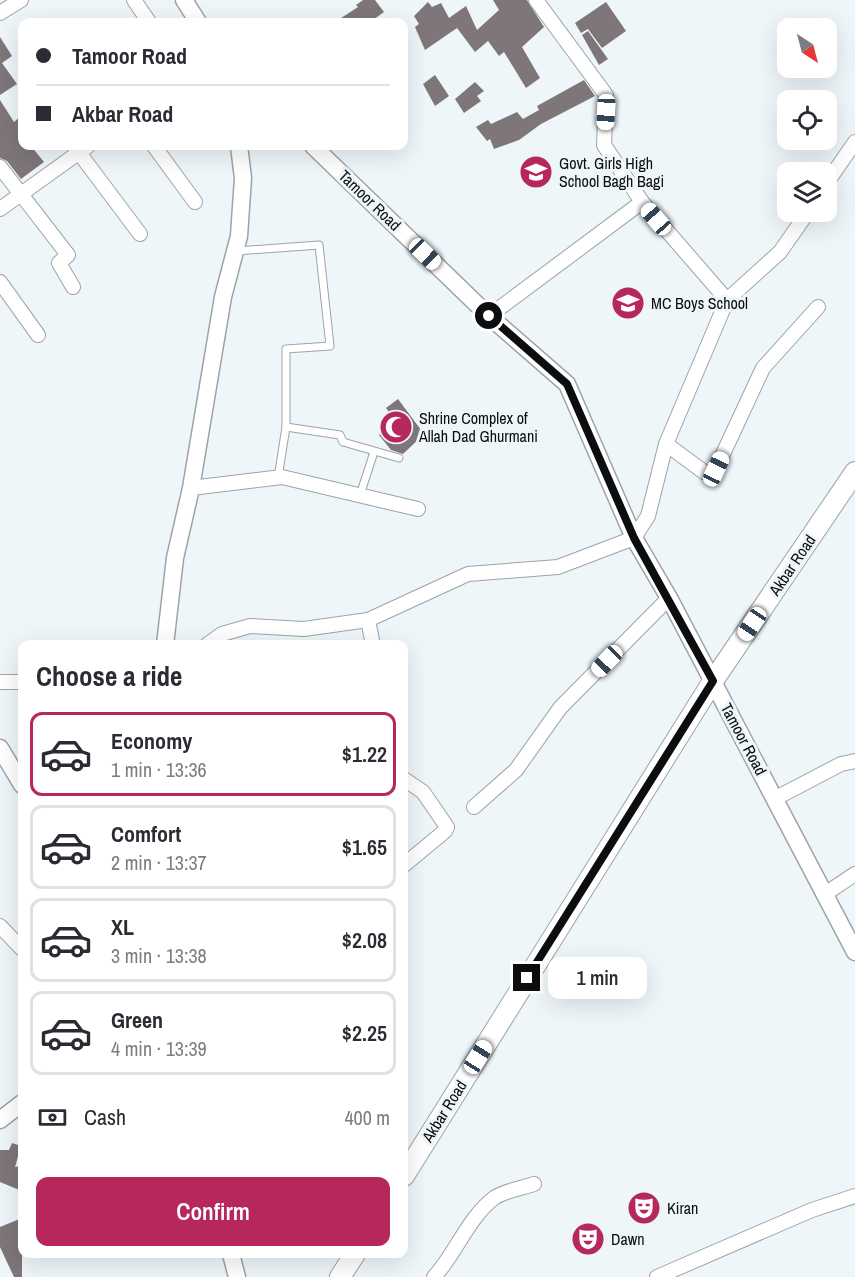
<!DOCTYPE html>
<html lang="en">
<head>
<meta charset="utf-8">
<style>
  body { margin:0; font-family:"Archivo Narrow",sans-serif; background:#f2f2f3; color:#2b2b33; height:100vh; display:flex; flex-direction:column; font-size:22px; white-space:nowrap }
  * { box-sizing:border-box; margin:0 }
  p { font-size:20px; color:#7c7c81 }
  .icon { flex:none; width:33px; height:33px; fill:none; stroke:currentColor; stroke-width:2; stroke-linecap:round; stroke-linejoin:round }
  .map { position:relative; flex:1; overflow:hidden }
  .details { position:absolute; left:18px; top:640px; width:390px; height:618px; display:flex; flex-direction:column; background:#fff; border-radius:12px; box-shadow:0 6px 24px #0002 }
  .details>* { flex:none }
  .guide { position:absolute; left:18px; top:18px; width:390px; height:132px; border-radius:12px; box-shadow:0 6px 24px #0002; display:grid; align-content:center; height:132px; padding:0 18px; background:#fff }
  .needle { width:39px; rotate:144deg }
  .buttons { position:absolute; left:777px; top:18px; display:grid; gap:12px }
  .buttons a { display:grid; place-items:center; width:60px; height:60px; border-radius:12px; background:#fff; box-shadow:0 6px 24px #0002; font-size:30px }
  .end { position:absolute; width:27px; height:27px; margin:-14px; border:8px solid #0b0d0f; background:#fff; box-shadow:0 0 0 3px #fff }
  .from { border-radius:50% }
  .bubble { position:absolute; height:42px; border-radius:12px; background:#fff; box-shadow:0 6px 24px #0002; font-size:20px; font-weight:600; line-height:42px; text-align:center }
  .car { position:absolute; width:18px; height:36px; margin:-18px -9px; border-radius:8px; box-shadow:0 0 4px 2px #0007; background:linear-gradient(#fff 24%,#345 0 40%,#fff 0 76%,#345 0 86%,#fff 0) }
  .guide b { display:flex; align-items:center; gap:21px; height:57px; font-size:22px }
  .guide b+b { border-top:2px solid #e1e1e2 }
  .guide i { width:15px; height:15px; background:#2b2b33 }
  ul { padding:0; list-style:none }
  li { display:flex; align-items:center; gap:18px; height:84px; margin:0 12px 9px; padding:0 6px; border:3px solid #e1e1e2; border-radius:12px }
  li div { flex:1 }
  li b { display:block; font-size:22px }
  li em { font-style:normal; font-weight:600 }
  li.on { border-color:#b6285b }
  li>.icon { width:54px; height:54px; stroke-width:1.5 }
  h2 { padding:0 18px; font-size:27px; line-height:72px }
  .pay { display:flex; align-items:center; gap:15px; height:66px; padding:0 18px; font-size:22px }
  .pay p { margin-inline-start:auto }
  .action { display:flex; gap:12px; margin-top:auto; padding:12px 18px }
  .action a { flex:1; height:69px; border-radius:12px; background:#b6285b; color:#fff; font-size:24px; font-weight:600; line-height:69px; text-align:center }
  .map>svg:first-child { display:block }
  .building { fill:#7e7678 }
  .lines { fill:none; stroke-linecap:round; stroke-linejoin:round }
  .service-casing { stroke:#9da4a8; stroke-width:9 }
  .minor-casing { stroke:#9da4a8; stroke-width:16 }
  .tertiary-casing { stroke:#9da4a8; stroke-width:19 }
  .secondary-casing { stroke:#9da4a8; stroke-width:22 }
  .service { stroke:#fff; stroke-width:7 }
  .minor { stroke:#fff; stroke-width:14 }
  .tertiary { stroke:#fff; stroke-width:16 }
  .secondary { stroke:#fff; stroke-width:20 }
  .route { stroke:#0b0d0f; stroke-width:8 }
  .labels { text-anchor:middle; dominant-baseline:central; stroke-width:6; stroke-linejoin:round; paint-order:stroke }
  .poi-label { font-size:16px; fill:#0b0d0f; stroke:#eef6fa; text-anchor:start }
  .street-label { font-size:16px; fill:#0b0d0f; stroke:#eef6fa }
</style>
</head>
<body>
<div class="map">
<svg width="855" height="1277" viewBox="0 0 855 1277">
  <rect width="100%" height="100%" fill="#eef6fa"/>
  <!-- building -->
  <g class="building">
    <polygon points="363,0 375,0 384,12 370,22 367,19 362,22 335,22 358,7 356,5"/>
    <polygon points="493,0 527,0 544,27 522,47 540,78 526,88 504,52 499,56 488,41 475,52 457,28 425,50 415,27 419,24 414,16 428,2 432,7 441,3 449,18 466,6 477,30 499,10"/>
    <polygon points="606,2 626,31 602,48 588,29 581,33 575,23"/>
    <polygon points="588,31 608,59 599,65 582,35"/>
    <polygon points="0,37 12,56 2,63 17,84 0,95"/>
    <polygon points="435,75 449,96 435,106 423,84"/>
    <polygon points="584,80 595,96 541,124 519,140 494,149 490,139 487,141 476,127 488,120 491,124 517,112 523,119 539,110 537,106"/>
    <polygon points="475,82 484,91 477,96 481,101 464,113 455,99"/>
    <polygon points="0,100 14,122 22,115 22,146 31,146 44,162 21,179 7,161 0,158"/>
    <polygon points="398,399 424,434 403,454 391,450 379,435 396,422 386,408"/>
    <polygon points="12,1143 21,1146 15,1167 22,1166 22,1191 0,1182 0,1150 9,1150"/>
    <polygon points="22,1218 22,1277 14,1277 0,1247 0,1227"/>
  </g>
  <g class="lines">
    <!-- service casing -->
    <g class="service-casing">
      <g id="service">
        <polyline points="237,251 319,245 330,346 286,349 286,427 278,478"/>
        <polyline points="286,427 340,435 343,442 399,458"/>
        <polyline points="360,495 374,452"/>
      </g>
    </g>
    <!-- minor casing -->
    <g class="minor-casing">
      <g id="minor">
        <polyline points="134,0 149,22"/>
        <polyline points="536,0 606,95 604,145 642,202 727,300"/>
        <polyline points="0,13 21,0"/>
        <polyline points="74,146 140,234"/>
        <polyline points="154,146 195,202"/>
        <polyline points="0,167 68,255 59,263 73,287"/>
        <polyline points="826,184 855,142"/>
        <polyline points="0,209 88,146"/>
        <polyline points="0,282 38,335"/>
        <polyline points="489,316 642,202"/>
        <polyline points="666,444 704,472 711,474 716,469 763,368 818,307"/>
        <polyline points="191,488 282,477 418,509"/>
        <polyline points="368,620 373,645"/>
        <polyline points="207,645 222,634 250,626 304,629 368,620 468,574 558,567 634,538 648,516 666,444 727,300 780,252 808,212"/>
        <polyline points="0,682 22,682"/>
        <polyline points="404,779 423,792 447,827 445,831 404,865"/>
        <polyline points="776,798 841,764 855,761"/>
        <polyline points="474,807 516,770 560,708 669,598"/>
        <polyline points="825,894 855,874"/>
        <polyline points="0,926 22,949"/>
        <path d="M 434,1277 C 456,1253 468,1218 494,1198 C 504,1191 522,1188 534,1184"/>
        <polyline points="657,1277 812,1210 855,1196"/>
      </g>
    </g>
    <!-- tertiary casing -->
    <g class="tertiary-casing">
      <g id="tertiary">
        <polyline points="184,0 198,22"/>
        <polyline points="313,146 489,316 567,384 634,538 669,598 855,952"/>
        <polyline points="165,645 175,558 191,488 223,297 239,236 243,178 239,146"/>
        <polyline points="0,748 22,785"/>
        <polyline points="0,1120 22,1103"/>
        <polyline points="231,1254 237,1277"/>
      </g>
    </g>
    <!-- secondary casing -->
    <g class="secondary-casing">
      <g id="secondary">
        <polyline points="404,1176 713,681 855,472"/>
        <polyline points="340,1277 355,1254"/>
      </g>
    </g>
    <!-- service -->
    <use href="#service" class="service"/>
    <!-- minor -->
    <use href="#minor" class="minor"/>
    <!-- tertiary -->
    <use href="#tertiary" class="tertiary"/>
    <!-- secondary -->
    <use href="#secondary" class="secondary"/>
  </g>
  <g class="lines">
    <!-- route -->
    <polyline class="route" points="489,316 567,384 634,538 713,681 527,978"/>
  </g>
  <!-- icons -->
  <defs>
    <g id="school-disc" transform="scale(1.725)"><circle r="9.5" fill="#b6285b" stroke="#eef6fa"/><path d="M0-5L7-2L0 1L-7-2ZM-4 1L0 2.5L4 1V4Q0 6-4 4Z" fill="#fff"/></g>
    <g id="mosque-disc" transform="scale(1.725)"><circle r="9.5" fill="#b6285b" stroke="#eef6fa"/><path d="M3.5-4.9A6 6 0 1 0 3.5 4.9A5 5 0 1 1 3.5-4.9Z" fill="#fff"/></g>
    <g id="theatre-disc" transform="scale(1.725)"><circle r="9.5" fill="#b6285b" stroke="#eef6fa"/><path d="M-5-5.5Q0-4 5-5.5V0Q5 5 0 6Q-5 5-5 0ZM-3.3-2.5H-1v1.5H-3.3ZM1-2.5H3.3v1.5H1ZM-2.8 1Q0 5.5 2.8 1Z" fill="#fff"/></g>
  </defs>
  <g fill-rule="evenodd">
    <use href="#school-disc" x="536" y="172"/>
    <use href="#school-disc" x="628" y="303"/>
    <use href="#mosque-disc" x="396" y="427"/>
    <use href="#theatre-disc" x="644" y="1208"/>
    <use href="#theatre-disc" x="588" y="1239"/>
  </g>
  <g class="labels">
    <!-- poi labels -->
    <g class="poi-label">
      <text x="559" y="163">Govt. Girls High<tspan x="559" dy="18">School Bagh Bagi</tspan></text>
      <text x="651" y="303">MC Boys School</text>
      <text x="419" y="418">Shrine Complex of<tspan x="419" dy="18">Allah Dad Ghurmani</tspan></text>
      <text x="667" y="1208">Kiran</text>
      <text x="611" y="1239">Dawn</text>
    </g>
    <!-- street labels -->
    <g class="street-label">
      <text transform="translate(370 200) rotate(44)">Tamoor Road</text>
      <text transform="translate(792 565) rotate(-56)">Akbar Road</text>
      <text transform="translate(744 739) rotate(62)">Tamoor Road</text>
      <text transform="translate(444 1111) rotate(-58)">Akbar Road</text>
    </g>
  </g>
</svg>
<div class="buttons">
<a><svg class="needle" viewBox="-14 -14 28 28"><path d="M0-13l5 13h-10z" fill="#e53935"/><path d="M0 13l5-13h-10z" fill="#7c7c81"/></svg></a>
<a><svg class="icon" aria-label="locate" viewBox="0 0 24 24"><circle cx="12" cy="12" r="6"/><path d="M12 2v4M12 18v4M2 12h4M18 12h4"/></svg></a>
<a><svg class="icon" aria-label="layers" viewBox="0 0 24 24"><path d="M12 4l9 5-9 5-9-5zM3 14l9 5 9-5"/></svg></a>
</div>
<i class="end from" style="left:489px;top:316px"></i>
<i class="end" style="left:527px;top:978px"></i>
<div class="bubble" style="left:548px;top:957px;width:99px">1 min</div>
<i class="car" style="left:606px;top:112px;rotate:183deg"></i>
<i class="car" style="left:656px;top:219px;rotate:319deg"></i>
<i class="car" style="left:425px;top:254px;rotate:134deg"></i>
<i class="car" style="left:716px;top:469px;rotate:25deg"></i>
<i class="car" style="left:752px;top:624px;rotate:214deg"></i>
<i class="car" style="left:607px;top:661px;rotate:224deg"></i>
<i class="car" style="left:478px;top:1057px;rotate:32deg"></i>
<div class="guide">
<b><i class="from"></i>Tamoor Road</b>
<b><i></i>Akbar Road</b>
</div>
<section class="details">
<h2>Choose a ride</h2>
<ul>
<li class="on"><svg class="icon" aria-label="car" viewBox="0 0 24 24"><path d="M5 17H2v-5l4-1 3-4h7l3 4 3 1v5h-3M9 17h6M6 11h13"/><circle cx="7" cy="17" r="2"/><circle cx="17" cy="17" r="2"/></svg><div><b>Economy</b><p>1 min · 13:36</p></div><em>$1.22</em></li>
<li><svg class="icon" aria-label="car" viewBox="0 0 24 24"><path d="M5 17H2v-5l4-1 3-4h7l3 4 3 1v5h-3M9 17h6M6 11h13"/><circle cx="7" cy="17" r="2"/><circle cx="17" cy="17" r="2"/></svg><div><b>Comfort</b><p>2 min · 13:37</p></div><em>$1.65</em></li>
<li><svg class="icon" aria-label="car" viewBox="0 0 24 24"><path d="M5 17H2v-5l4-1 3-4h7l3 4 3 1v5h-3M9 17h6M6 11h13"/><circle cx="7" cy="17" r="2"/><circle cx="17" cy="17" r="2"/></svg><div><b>XL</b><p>3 min · 13:38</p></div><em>$2.08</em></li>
<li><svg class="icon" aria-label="car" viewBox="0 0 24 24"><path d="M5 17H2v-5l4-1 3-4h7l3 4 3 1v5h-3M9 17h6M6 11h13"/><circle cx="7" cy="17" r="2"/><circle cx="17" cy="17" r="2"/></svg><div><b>Green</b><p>4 min · 13:39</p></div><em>$2.25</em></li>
</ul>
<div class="pay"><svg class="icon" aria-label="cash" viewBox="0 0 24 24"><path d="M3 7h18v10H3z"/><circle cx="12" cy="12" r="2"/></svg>Cash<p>400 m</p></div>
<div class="action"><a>Confirm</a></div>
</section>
</div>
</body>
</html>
